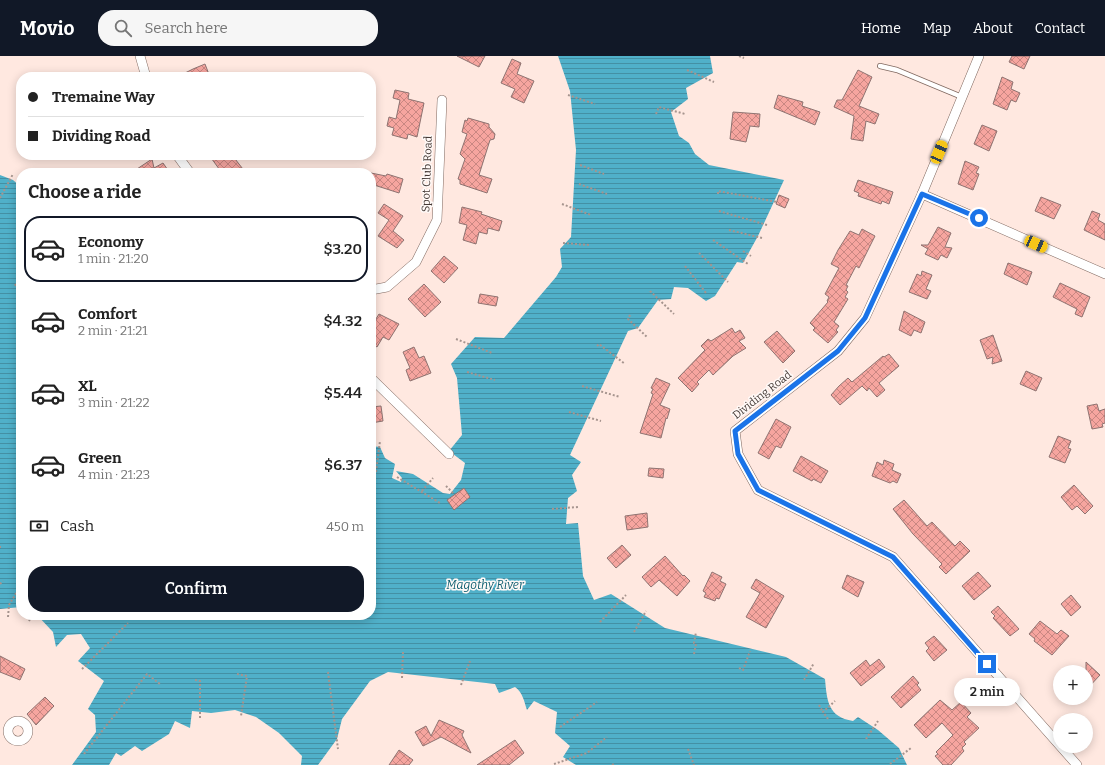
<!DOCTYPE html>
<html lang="en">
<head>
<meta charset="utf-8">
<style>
  body { margin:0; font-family:Bitter,serif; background:#f6f6f6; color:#222; height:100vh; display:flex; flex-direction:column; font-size:15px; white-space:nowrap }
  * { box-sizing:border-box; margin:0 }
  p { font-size:13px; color:#767676 }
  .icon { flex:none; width:22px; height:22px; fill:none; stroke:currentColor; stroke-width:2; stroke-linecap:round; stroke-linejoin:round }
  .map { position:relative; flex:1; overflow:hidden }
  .side { position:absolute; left:16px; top:112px; width:360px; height:452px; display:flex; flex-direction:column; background:#fff; border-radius:16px; box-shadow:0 2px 10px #0003 }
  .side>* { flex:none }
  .hud { position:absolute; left:16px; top:16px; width:360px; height:88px; border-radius:16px; box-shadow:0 2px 10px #0003; display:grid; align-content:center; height:88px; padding:0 12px; background:#fff }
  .tools { position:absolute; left:1053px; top:609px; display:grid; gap:8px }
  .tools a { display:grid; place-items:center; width:40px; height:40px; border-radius:50%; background:#fff; box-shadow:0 2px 10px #0003; font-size:20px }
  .end { position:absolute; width:18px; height:18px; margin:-9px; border:5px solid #1a73e8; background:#fff; box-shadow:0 0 0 2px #fff }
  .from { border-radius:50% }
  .bubble { position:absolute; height:28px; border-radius:14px; background:#fff; box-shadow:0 2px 10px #0003; font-size:13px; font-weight:600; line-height:28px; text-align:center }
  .car { position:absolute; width:12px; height:24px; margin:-12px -6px; border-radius:5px; box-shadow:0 0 3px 1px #0007; background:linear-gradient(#f5c518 24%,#345 0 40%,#f5c518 0 76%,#345 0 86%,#f5c518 0) }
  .hud b { display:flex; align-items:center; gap:14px; height:38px; font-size:15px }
  .hud b+b { border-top:1px solid #e0e0e0 }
  .hud i { width:10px; height:10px; background:#222 }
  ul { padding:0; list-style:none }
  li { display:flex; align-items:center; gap:12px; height:66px; margin:0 8px 6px; padding:0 4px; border:2px solid transparent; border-radius:16px }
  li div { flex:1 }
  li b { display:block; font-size:15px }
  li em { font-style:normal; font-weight:600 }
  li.active { border-color:#111827 }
  li>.icon { width:36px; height:36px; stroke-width:1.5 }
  h2 { padding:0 12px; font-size:18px; line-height:48px }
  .pay { display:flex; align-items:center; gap:10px; height:44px; padding:0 12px; font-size:15px }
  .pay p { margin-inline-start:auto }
  .action { display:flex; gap:8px; margin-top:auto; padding:8px 12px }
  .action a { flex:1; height:46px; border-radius:16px; background:#111827; color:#fff; font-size:16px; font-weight:600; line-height:46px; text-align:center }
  header { display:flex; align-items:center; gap:24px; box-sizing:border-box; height:56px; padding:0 20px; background:#111827; color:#fff }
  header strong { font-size:19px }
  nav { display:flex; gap:22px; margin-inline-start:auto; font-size:14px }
  .search { width:280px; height:36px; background:#f6f6f6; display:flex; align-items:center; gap:10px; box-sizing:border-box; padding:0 14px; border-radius:16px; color:#767676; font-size:15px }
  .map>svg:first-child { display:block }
  .water { fill:url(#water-rules) }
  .building { fill:url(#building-cross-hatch); stroke:#8e7371 }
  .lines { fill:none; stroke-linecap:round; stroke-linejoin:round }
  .service-casing { stroke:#816960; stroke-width:6 }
  .minor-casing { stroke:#816960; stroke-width:10 }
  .path { stroke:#a6948e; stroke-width:2; stroke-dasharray:2 2; stroke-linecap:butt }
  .service { stroke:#fff; stroke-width:4.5 }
  .minor { stroke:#fff; stroke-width:9 }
  .route { stroke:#1a73e8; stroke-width:5 }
  .labels { text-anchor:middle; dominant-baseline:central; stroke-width:3; stroke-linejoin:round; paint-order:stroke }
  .street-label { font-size:11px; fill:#453a36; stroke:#fff9f7 }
  .water-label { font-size:12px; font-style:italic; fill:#0f5f71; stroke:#fff9f7 }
</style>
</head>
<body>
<header>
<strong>Movio</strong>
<div class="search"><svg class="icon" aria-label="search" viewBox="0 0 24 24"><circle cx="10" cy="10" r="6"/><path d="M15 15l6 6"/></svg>Search here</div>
<nav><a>Home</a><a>Map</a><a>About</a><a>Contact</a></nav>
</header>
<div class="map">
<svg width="1105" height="709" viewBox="0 0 1105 709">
  <defs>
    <pattern id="water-rules" width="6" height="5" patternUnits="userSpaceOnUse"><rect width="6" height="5" fill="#50b0c9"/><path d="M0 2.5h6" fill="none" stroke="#4490a4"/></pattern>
    <pattern id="building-cross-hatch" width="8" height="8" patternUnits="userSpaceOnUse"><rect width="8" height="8" fill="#f6a59f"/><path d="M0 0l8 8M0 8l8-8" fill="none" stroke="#c98782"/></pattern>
  </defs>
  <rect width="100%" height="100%" fill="#ffe8e0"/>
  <!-- water -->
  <g class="water">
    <path d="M 558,0 L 710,0 L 713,17 L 686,32 L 688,43 L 671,56 L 679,80 L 689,87 L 695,98 L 709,109 L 784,124 L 758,180 L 743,207 L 737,206 L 715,240 L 706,245 L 688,232 L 674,231 L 671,243 L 658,244 L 638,272 L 628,275 L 570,399 L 581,406 L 572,419 L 577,435 L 568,442 L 566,468 L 578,467 L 583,520 L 594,544 L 611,538 L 665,572 L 786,601 L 825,623 C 827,645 828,661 853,665 L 858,661 L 878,674 L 899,692 L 907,709 L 576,709 L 563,701 L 570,690 L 555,677 L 557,656 L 534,645 L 527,654 C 524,645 523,637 515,631 L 499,637 L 495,628 L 388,616 L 370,625 L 342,663 L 337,683 L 318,709 L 301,709 L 302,700 L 279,677 L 256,661 L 235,654 L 211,657 L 192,655 L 190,672 L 175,665 L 169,678 L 142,695 L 135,690 L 121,700 L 116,697 L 109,709 L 72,709 L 96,676 L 95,659 L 88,653 L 104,625 L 78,605 L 90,592 L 81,578 L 67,579 L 56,591 L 53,576 L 37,559 L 371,559 L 371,390 L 380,391 L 385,402 L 395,408 L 392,422 L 401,426 L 402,422 L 396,415 L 413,418 L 443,437 L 450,438 L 461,424 L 465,407 L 449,395 L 462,379 L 457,322 L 451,308 L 475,281 L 504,282 L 556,221 L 562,211 L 560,193 L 571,181 L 576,94 L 570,35 Z"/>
    <polygon points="0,119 13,124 21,131 21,551 0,553"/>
  </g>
  <!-- building -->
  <g class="building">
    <polygon points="457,0 485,0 479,11"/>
    <polygon points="1012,0 1030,0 1024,13 1009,6"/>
    <polygon points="512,3 521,7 517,18 534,25 524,47 511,41 515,33 501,27"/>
    <polygon points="205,8 210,21 177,21 193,13"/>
    <polygon points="858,14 872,21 859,50 879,58 875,68 866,65 863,85 851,83 854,60 834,51 837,44 842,44"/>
    <polygon points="1002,21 1013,26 1011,33 1020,37 1016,46 1011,44 1007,54 993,48"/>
    <polygon points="395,34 409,37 408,43 424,47 417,81 408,78 407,83 392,79 394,72 387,70 389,61 396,63 400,44 393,42"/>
    <polygon points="778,39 803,46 802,50 820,56 815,69 774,52"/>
    <polygon points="733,56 760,58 759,71 750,70 746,86 730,83"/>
    <polygon points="468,62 489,68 489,71 495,78 494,83 490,84 479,119 492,123 487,137 460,128 460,124 458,123 465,103 460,98 467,78 462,76 465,64 467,65"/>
    <polygon points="982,69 997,75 989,95 974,88"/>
    <polygon points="209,99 232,99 246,117 222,117"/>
    <polygon points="152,103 154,112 163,107 170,117 131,117"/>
    <polygon points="965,105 979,111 976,117 979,118 973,134 958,128"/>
    <polygon points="371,117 386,120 387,118 403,123 399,137 371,128"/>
    <polygon points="858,124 893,136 889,148 882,145 881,148 858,140 859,137 854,135"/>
    <polygon points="779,139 789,143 785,152 776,148"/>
    <polygon points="1041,141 1061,149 1054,163 1035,155"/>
    <polygon points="384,148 403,160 393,175 404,184 397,192 378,180 389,164 378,157"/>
    <polygon points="462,151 482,156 481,158 502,165 499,175 488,172 487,178 479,176 476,188 463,184 467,169 459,167"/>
    <polygon points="1092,155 1100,158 1098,164 1105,168 1105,184 1084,174"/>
    <polygon points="938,171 951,177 945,191 952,192 947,202 941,199 938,204 925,198 928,193 921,189 928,189"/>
    <polygon points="862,173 875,180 859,212 856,210 846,229 848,230 846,234 848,236 845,241 848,243 834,266 839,270 836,274 838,276 828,287 813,274 815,272 810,267 828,246 827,245 829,241 825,238 839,212 831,208 838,194 850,175 859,179"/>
    <polygon points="444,200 458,212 444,227 431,215"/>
    <polygon points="1008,207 1032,216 1027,229 1004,218"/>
    <polygon points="922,215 932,219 926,233 931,235 927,243 909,236 917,218 921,220"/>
    <polygon points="1060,227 1090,241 1082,261 1075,258 1077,253 1053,241"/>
    <polygon points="424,228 441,246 425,261 408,243"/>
    <polygon points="480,238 498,241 496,250 478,247"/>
    <polygon points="904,255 925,266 921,277 914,274 911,280 899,274"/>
    <polygon points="379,258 399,268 389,284 383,281 377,291 371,287 371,271"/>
    <polygon points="732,272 735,277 740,274 745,282 739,285 746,292 733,300 713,319 709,314 697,326 699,328 692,336 678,322 705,294 701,290 708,283 711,285"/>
    <polygon points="777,275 795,295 783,307 764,286"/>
    <polygon points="993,279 1002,305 992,308 993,301 987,303 980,284"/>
    <polygon points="414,291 419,302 424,300 431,317 410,325 406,314 410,312 403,296"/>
    <polygon points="889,298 899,310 879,327 885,334 877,341 869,332 867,335 862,330 840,349 831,339 839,330 848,322 852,326 883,300 884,301"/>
    <polygon points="1026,315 1042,322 1036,335 1020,328"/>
    <polygon points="656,322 670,328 660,349 670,353 667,363 666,362 661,382 640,377 653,338 651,337 653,333 651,332"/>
    <polygon points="1097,348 1099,355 1105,353 1105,367 1102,368 1103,371 1092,373 1087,350"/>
    <polygon points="381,350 383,365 371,367 371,351"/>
    <polygon points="776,363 791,371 781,392 776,390 769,403 758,397"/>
    <polygon points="1058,380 1071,385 1068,392 1071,393 1065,407 1049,401"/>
    <polygon points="801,400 828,415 821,427 813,423 812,425 793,415"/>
    <polygon points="884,404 894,408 892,414 901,418 897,427 893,425 890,427 872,420 877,406 883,409"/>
    <polygon points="649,412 664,413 663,422 648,420"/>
    <polygon points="1074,429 1093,450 1085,458 1077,450 1072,454 1061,441"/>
    <polygon points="464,432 470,441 454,454 447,444"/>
    <polygon points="904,444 927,470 932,466 955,490 960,485 970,495 946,518 939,511 942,508 913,478 893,453"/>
    <polygon points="647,457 648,471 627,474 625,460"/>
    <polygon points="622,489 631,499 616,512 607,502"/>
    <polygon points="665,500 683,520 684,519 690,525 677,540 659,524 651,531 642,521"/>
    <polygon points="712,516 722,521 720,525 726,528 719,543 716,542 715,545 704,541 706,537 703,535"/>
    <polygon points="978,516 991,530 974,544 962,530"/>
    <polygon points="847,519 864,526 858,541 842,532"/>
    <polygon points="756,523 784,540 766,572 746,561 760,537 751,532"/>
    <polygon points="1071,539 1081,551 1071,560 1061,548"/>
    <polygon points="998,550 1019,573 1010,580 993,562 995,560 991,556"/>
    <polygon points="1040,565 1057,578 1061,574 1069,580 1052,599 1034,585 1035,583 1029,578"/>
    <polygon points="934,580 947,594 934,605 926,595 929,592 925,587"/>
    <polygon points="0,600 25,613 20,624 0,616"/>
    <polygon points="879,603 885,611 861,630 850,617 866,604 870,610"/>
    <polygon points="1086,606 1100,619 1086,634"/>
    <polygon points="913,620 919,627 917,629 921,634 901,652 891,641"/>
    <polygon points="45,641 54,650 36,669 27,658"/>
    <polygon points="940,644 952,654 961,646 971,657 967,661 979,672 964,686 966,688 962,692 964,695 951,709 943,709 935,700 938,698 936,696 953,679 942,667 926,682 914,669"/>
    <polygon points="439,664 464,675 462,679 471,697 441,681 423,690 415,676 426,670 431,680"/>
    <polygon points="515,684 524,697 509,709 477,709"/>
    <polygon points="399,694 413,704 409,709 389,709"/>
  </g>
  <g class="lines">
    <!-- service casing -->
    <g class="service-casing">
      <polyline id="service" points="880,10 897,14 962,41"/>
    </g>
    <!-- minor casing -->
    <g class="minor-casing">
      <g id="minor">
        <polyline points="140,0 146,21"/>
        <polyline points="979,0 922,138 865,262 838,295 735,375 738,398 758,434 893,501 1077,709"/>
        <polyline points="177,99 190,117"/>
        <polyline points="922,138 1105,218"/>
        <polyline points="371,234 387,231 416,206 437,164 442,44"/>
        <polyline points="371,322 449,398"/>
        <circle cx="18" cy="675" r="10"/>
      </g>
    </g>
    <!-- path -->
    <g class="path">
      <polyline points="739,0 744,2"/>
      <polyline points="687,14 714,26"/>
      <polyline points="568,39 595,48"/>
      <polyline points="656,58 659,51 685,58"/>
      <polyline points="580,109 604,118"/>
      <polyline points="579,128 607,138"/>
      <polyline points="718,138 718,135 777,146"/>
      <polyline points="0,142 13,118"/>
      <polyline points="562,148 591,159"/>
      <polyline points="719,155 767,169"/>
      <polyline points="729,174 762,182"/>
      <polyline points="713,184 748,208"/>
      <polyline points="563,187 589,189"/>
      <polyline points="743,195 751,200"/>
      <polyline points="699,197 728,226"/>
      <polyline points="685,210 706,237"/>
      <polyline points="15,228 17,232 21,231"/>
      <polyline points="650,235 674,258"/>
      <polyline points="630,259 628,263 647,281"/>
      <polyline points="456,283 492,297"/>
      <polyline points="597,290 599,288 625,308"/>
      <polyline points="467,316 495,324"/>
      <polyline points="582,330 620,341"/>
      <polyline points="569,356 601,365"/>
      <polyline points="376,416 380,385"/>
      <polyline points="397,421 440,447"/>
      <polyline points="446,430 454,438"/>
      <polyline points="422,435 433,422"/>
      <polyline points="552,453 578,451"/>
      <polyline points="0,491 1,491"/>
      <polyline points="0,528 3,525"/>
      <polyline points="8,561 9,549 18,534"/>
      <polyline points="29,565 32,559"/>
      <polyline points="600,566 626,539"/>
      <polyline points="634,576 646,555"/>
      <polyline points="694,598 696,588 694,587 696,576"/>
      <polyline points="739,612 743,614 750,595"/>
      <polyline points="82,613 128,567"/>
      <polyline points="328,616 338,693"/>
      <polyline points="237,618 247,620 241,660"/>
      <polyline points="402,622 403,596"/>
      <polyline points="195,624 200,625 200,663"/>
      <polyline points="804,624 814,607"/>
      <polyline points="461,629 470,605"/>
      <polyline points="819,649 823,656"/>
      <polyline points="828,663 823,656 835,645"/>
      <polyline points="560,671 597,646"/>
      <polyline points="866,683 878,665"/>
      <polyline points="688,693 694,709"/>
      <polyline points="84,698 147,618 160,628"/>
      <polyline points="554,708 587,697 607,681"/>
      <polyline points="890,708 911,692"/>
      <polyline points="612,709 614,708"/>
    </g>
    <!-- service -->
    <use href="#service" class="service"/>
    <!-- minor -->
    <use href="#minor" class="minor"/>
  </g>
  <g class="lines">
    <!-- route -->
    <polyline class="route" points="979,162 922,138 865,262 838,295 735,375 738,398 758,434 893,501 987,608"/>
  </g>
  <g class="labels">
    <!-- street labels -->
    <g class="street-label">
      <text transform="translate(427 118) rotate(-88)">Spot Club Road</text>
      <text transform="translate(762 339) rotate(-38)">Dividing Road</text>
    </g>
    <!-- water labels -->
    <g class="water-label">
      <text x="485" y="529">Magothy River</text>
    </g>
  </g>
</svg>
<div class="tools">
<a>+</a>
<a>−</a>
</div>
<i class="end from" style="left:979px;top:162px"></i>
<i class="end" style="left:987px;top:608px"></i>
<div class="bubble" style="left:954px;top:622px;width:66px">2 min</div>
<i class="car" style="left:939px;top:96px;rotate:23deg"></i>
<i class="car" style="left:1036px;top:188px;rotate:114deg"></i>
<div class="hud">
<b><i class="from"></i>Tremaine Way</b>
<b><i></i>Dividing Road</b>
</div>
<section class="side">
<h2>Choose a ride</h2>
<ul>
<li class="active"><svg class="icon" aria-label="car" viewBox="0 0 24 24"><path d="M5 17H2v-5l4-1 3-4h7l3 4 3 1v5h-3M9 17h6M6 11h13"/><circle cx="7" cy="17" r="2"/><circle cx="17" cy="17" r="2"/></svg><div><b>Economy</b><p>1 min · 21:20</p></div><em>$3.20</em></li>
<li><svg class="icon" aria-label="car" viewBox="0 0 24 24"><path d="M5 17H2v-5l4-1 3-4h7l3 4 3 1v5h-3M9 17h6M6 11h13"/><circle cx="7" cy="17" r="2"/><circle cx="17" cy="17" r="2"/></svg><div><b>Comfort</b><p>2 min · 21:21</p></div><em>$4.32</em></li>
<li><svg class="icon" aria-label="car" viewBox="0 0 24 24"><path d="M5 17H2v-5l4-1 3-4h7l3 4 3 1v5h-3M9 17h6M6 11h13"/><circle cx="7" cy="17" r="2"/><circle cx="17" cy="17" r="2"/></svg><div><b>XL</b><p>3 min · 21:22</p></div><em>$5.44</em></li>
<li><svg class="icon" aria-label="car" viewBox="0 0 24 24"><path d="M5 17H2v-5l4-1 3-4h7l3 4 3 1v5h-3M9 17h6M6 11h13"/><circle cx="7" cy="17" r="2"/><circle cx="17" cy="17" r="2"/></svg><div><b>Green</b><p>4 min · 21:23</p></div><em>$6.37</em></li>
</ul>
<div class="pay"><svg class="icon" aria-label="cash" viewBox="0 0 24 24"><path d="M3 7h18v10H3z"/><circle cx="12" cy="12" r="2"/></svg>Cash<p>450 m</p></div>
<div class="action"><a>Confirm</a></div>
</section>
</div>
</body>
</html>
